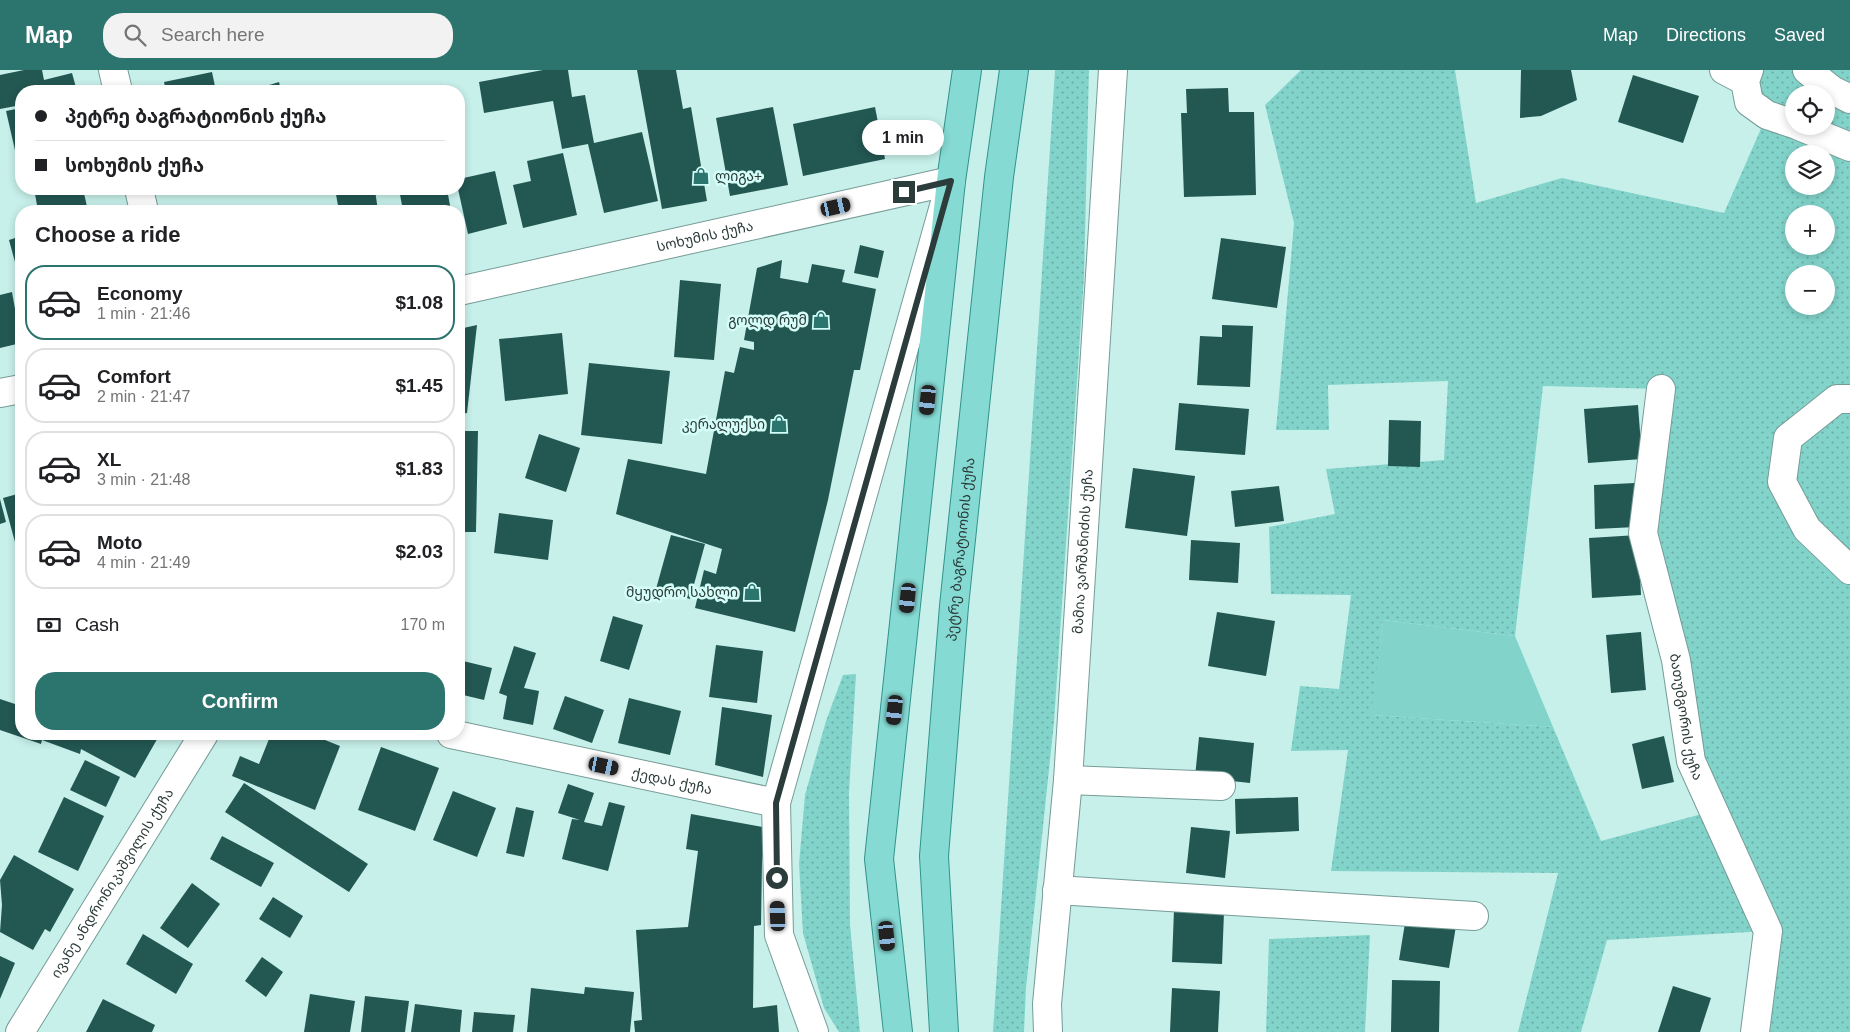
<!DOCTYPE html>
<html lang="en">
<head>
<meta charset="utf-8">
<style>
  body { margin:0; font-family:Helvetica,"Noto Sans Georgian",sans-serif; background:#f2f2f2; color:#202124; height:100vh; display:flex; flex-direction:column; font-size:19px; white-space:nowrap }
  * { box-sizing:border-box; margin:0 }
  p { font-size:16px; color:#757577 }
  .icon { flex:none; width:28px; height:28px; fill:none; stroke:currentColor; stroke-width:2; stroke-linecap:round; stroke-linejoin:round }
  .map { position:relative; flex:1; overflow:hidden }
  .details { position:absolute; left:15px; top:135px; width:450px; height:535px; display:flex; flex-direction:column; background:#fff; border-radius:20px; box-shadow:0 2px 8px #0003 }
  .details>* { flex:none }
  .banner { position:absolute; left:15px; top:15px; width:450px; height:110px; border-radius:20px; box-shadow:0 2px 8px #0003; display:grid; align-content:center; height:110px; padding:0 20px; background:#fff }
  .controls { position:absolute; left:1785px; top:15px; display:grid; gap:10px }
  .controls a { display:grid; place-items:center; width:50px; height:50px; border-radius:50%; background:#fff; box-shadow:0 2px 8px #0003; font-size:25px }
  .end { position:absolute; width:22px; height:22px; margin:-11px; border:6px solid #2c3c3a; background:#fff; box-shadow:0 0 0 2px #fff }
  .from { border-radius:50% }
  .bubble { position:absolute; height:35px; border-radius:18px; background:#fff; box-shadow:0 2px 8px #0003; font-size:16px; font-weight:800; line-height:35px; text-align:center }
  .car { position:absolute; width:15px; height:30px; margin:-15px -8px; border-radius:6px; box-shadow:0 0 4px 1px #0007; background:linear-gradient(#222 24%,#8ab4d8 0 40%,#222 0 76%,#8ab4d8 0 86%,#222 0) }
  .banner b { display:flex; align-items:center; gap:18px; height:48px; font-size:19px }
  .banner b+b { border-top:1px solid #e0e0e0 }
  .banner i { width:12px; height:12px; background:#202124 }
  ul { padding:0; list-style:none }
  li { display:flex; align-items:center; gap:15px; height:75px; margin:0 10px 8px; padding:0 10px; border:2px solid #e0e0e0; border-radius:20px }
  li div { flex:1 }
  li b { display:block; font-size:19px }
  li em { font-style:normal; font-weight:800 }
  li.active { border-color:#2c746e }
  li>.icon { width:45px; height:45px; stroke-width:1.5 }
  h2 { padding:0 20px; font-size:22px; line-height:60px }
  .pay { display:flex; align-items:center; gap:12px; height:55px; padding:0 20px; font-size:19px }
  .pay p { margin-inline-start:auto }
  .action { display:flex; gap:10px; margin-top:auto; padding:10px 20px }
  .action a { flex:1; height:58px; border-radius:20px; background:#2c746e; color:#fff; font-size:20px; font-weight:800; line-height:58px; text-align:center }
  header { display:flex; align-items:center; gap:30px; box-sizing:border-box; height:70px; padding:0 25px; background:#2c746e; color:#fff }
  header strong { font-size:24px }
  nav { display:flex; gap:28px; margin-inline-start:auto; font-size:18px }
  .search { width:350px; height:45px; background:#f2f2f2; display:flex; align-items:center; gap:12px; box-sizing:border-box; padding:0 18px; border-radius:20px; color:#757577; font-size:19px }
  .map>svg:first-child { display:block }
  .grass { fill:url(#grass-dots); fill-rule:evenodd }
  .garden { fill:#82d4cb }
  .building { fill:#235752 }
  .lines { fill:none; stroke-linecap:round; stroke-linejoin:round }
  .minor-casing { stroke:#769c97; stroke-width:30 }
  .major-casing { stroke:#31938b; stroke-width:30 }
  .minor { stroke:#fff; stroke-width:28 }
  .major { stroke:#85dad3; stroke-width:28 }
  .route { stroke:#2c3c3a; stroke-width:6 }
  .labels { text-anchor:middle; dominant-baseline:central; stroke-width:5; stroke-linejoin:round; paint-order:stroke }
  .poi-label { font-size:14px; fill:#2c3c3a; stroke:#d4fdf8; text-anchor:end }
  .street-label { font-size:14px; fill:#2c3c3a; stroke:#d4fdf8 }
</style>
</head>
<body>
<header>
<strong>Map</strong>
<div class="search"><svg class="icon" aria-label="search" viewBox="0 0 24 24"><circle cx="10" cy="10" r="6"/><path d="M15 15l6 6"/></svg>Search here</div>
<nav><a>Map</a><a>Directions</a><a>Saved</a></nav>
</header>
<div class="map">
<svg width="1850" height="962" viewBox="0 0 1850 962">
  <defs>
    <pattern id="grass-dots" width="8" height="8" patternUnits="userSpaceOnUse" patternTransform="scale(1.25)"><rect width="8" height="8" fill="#82d4cb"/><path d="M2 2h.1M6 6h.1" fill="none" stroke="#6bada6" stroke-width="1.8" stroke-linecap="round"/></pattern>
  </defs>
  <rect width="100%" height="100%" fill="#c7f0ea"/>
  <!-- grass -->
  <g class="grass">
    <polygon points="1055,0 1089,0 1084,207 1054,652 1026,918 1024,962 993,962"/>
    <path d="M 1301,0 L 1455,0 L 1476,133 L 1562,108 L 1724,143 L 1767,45 L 1724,0 L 1850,0 L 1850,962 L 1755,962 L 1767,861 L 1607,870 L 1581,962 L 1518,962 L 1558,803 L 1331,801 L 1348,680 L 1291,681 L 1300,616 L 1339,619 L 1351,525 L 1271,524 L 1269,457 L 1335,444 L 1326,399 L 1444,390 L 1448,311 L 1328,315 L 1329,360 L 1276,360 L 1294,153 L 1265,35 ZM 1794,24 L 1826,24 L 1826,56 L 1794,56 ZM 1794,84 L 1826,84 L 1826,116 L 1794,116 ZM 1794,144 L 1826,144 L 1826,176 L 1794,176 ZM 1794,204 L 1826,204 L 1826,236 L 1794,236 ZM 1543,316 L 1661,319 L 1643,463 L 1713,741 L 1601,771 L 1553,657 L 1372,645 L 1383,550 L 1515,566 Z"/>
    <polygon points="856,604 849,723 850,854 860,962 839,962 824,938 803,863 799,794 805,725 826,651 843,605"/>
    <polygon points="1370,865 1365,962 1266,962 1269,869"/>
  </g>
  <!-- garden -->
  <polygon class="garden" points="1383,550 1515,566 1553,657 1371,645"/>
  <!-- building -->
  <g class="building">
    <polygon points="24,0 42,0 44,10 72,3 77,21 21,21 21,35 0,39 0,5"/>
    <polygon points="543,0 568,0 572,27 585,25 594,73 642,62 658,131 604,143 588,74 562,79 553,31 484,43 479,12"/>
    <polygon points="637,0 676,0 683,39 691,37 707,131 662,139"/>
    <polygon points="1521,0 1571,0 1577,30 1541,46 1520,48"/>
    <polygon points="212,2 216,21 166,21 164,12"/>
    <polygon points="1633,5 1699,26 1683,73 1618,52"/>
    <polygon points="279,12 281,21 250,21"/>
    <polygon points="1228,18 1229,42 1254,42 1256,125 1184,127 1181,43 1187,43 1186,19"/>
    <polygon points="773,37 788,115 730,126 716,48"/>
    <polygon points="875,37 885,89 803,106 793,54"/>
    <polygon points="21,38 21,101 20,102 6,41"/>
    <polygon points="563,83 577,145 523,158 513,115 531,111 527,91"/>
    <polygon points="495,101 507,154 468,164 458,119 459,109"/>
    <polygon points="57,119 83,119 88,141 38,141 35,124 58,121"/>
    <polygon points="335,119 354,119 355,124 375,120 378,141 339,141"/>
    <polygon points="399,119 447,119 451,141 403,141"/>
    <polygon points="304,136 304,141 256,141 256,140"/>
    <polygon points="21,166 21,214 9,170"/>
    <polygon points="1221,168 1286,177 1277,238 1212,229"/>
    <polygon points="860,175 884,181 878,208 854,203"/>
    <polygon points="782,190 780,208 808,213 812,194 845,200 842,212 876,219 860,300 854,300 828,430 795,562 695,538 704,500 716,504 722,479 616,444 628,389 706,404 725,301 734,303 740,277 754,280 754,272 744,270 757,198"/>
    <polygon points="680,210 721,214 714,290 674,287"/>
    <polygon points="12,222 21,273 0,278 0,225"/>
    <polygon points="477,255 467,343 459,344 459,259"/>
    <polygon points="1222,255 1253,256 1250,317 1197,315 1200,266 1222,267"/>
    <polygon points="562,263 568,324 505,331 499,269"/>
    <polygon points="589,293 670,301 662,374 581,365"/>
    <polygon points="1179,333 1249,339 1245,385 1175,380"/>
    <polygon points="1638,335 1642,389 1588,393 1584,339"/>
    <polygon points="1389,350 1421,351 1420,397 1388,396"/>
    <polygon points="459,361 478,361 476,462 459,462"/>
    <polygon points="539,364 580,378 566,422 525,408"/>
    <polygon points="1133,398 1195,406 1187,466 1125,458"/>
    <polygon points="1635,413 1636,457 1595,459 1594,415"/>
    <polygon points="1279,416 1284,451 1235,457 1231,421"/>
    <polygon points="21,423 21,494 3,428"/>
    <polygon points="0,429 6,452 0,454"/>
    <polygon points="499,443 553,450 548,490 494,483"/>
    <polygon points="671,465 705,474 690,529 656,519"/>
    <polygon points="1638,465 1641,525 1592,528 1589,468"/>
    <polygon points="1191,470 1240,473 1238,513 1189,510"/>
    <polygon points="1217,542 1275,551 1266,606 1208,596"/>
    <polygon points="613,546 643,555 629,600 600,591"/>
    <polygon points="1641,562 1646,620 1611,623 1606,565"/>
    <polygon points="716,575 763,581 757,633 709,627"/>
    <polygon points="514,576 536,583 524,618 539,621 533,655 503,649 507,626 499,623"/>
    <polygon points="459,590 492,598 484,630 459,624"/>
    <polygon points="565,626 604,640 592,673 553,659"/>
    <polygon points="629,628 681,641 670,685 618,673"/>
    <polygon points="0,629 21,636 21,664 160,664 135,708 81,679 80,684 42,670 41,674 0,660"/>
    <polygon points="722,637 772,645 763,707 715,695"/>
    <polygon points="257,664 310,664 340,676 315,740 232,706 240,686 259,694 269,669"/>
    <polygon points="1664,666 1674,712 1642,719 1632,674"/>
    <polygon points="1199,667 1254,673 1250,713 1195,707"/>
    <polygon points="381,677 439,698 415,761 358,740"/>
    <polygon points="85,690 120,707 106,737 70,720"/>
    <polygon points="244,713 368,794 349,822 225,742"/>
    <polygon points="568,714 594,723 584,752 602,756 609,732 625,736 608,801 562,789 572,749 580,750 558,743"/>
    <polygon points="453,721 496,738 477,787 433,770"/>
    <polygon points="64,727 104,746 78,801 38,782"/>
    <polygon points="1298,727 1299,761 1236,764 1235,729"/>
    <polygon points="516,737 534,741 524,787 506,783"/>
    <polygon points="691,744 768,758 762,791 761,855 754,856 753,938 777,935 779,962 635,962 634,951 642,950 636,860 688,857 698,781 686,779"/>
    <polygon points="1191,757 1230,761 1225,808 1186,803"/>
    <polygon points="222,766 274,793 261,817 210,789"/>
    <polygon points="14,785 74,819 50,862 45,859 33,880 0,862 2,835 0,810"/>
    <polygon points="192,813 220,834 188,878 160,858"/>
    <polygon points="273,827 303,846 290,868 259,849"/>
    <polygon points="1174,840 1224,842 1222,894 1172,892"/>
    <polygon points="1406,847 1456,856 1449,898 1399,890"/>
    <polygon points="143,864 193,894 176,924 126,894"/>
    <polygon points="0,886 15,893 0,929"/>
    <polygon points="262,887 283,902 266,927 245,911"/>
    <polygon points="1392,910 1440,911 1439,962 1391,962"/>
    <polygon points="1673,916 1711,928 1700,962 1658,962"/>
    <polygon points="585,917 634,922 630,962 527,962 531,918 584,924"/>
    <polygon points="1172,918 1220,921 1218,962 1170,962"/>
    <polygon points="310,924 355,931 350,962 304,962"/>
    <polygon points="365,926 409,931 405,962 361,962"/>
    <polygon points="103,929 155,955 152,962 86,962"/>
    <polygon points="415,934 462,940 460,962 411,962"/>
    <polygon points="474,942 515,945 513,962 472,962"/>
  </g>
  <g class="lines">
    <!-- minor casing -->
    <g class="minor-casing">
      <g id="minor">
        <polyline points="113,0 118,21"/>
        <polyline points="1724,0 1745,11"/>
        <polyline points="1749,0 1745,11 1749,32 1767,45 1794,54"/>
        <polyline points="1807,0 1832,20 1850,29"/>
        <polyline points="1799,56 1850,77"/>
        <polyline points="139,119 144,141"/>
        <path id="s1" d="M 459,221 L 951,111 L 776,733 L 779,865 L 814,962"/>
        <path id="s2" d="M 1661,319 L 1643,463 L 1676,590 L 1691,691 L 1768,861 L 1755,962"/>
        <polyline points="0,323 21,319"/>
        <polyline points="1850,329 1837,329 1788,368 1782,412 1807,459 1850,500"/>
        <path id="s3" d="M 451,664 L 776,733"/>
        <polyline points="1068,710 1221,716"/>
        <polyline points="1057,820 1474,846"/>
        <path id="s4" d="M 20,962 L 204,664"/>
        <path id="s5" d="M 1048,962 L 1047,934 L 1068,710 L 1113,0"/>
      </g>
    </g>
    <!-- major casing -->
    <g class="major-casing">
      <g id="major">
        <polyline points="898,962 879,789 951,111 967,0"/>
        <path id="s6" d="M 944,962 L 934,786 L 954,536 L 999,107 L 1014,0"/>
      </g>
    </g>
    <!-- minor -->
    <use href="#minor" class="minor"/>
    <!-- major -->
    <use href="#major" class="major"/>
  </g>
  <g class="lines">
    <!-- route -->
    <polyline class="route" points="777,808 776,733 951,111 904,122"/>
  </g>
  <!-- icons -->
  <defs>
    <g id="shop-bare" transform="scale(1.35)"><path d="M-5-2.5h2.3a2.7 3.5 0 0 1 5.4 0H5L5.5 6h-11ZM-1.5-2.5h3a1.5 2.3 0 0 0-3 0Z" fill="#2c746e" stroke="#d4fdf8" stroke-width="2.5" paint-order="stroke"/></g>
  </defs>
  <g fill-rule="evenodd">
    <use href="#shop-bare" x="701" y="106"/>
    <use href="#shop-bare" x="821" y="250"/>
    <use href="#shop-bare" x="779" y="354"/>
    <use href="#shop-bare" x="752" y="522"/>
  </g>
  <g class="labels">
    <!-- poi labels -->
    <g class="poi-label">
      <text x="715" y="106" text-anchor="start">ლიგა+</text>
      <text x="807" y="250">გოლდ რუმ</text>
      <text x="765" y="354">კერალუქსი</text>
      <text x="738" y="522">მყუდრო სახლი</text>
    </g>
    <!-- street labels -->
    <g class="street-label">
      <text stroke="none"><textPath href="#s1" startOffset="252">სოხუმის ქუჩა</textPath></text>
      <text stroke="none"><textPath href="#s6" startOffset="484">პეტრე ბაგრატიონის ქუჩა</textPath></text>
      <text stroke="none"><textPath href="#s5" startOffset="482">მამია ვარშანიძის ქუჩა</textPath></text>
      <text stroke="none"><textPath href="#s2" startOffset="334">ბათუმგორის ქუჩა</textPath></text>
      <text stroke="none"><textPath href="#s3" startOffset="226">ქედას ქუჩა</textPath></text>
      <text stroke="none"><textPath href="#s4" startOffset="175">ივანე ანდრონიკაშვილის ქუჩა</textPath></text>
    </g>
  </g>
</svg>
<div class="controls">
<a><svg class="icon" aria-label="locate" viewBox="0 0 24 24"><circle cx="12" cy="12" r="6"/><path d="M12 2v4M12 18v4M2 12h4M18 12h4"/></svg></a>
<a><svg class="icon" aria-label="layers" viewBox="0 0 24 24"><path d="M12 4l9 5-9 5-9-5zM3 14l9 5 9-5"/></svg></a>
<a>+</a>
<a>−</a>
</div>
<i class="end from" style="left:777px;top:808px"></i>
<i class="end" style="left:904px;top:122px"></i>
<div class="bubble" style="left:862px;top:50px;width:82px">1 min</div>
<i class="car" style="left:836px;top:137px;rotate:77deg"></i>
<i class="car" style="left:928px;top:330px;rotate:186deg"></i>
<i class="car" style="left:908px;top:528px;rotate:186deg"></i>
<i class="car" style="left:895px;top:640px;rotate:186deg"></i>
<i class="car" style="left:604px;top:696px;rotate:102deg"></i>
<i class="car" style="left:778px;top:846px;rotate:358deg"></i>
<i class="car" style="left:887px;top:866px;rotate:174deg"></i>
<div class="banner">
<b><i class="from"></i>პეტრე ბაგრატიონის ქუჩა</b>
<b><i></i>სოხუმის ქუჩა</b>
</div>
<section class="details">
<h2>Choose a ride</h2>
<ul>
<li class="active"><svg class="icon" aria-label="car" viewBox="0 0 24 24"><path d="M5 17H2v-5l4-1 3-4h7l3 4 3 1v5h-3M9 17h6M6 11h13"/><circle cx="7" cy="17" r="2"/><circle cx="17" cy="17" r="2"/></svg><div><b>Economy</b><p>1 min · 21:46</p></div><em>$1.08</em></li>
<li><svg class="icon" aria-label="car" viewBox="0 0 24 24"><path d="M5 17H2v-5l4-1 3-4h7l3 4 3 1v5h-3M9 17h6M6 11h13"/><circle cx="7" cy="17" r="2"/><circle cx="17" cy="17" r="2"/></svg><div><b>Comfort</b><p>2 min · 21:47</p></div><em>$1.45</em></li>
<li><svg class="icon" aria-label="car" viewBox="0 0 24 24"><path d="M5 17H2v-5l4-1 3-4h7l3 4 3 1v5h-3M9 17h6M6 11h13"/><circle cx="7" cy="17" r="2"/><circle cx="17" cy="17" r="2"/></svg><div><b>XL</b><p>3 min · 21:48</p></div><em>$1.83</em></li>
<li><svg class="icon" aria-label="car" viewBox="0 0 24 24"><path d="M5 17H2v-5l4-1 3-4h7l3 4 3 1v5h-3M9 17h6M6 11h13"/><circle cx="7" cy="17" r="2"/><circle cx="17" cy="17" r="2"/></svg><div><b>Moto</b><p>4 min · 21:49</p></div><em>$2.03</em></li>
</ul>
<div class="pay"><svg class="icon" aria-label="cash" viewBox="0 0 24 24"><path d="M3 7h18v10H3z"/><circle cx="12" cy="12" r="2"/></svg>Cash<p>170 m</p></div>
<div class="action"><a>Confirm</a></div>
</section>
</div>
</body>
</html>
